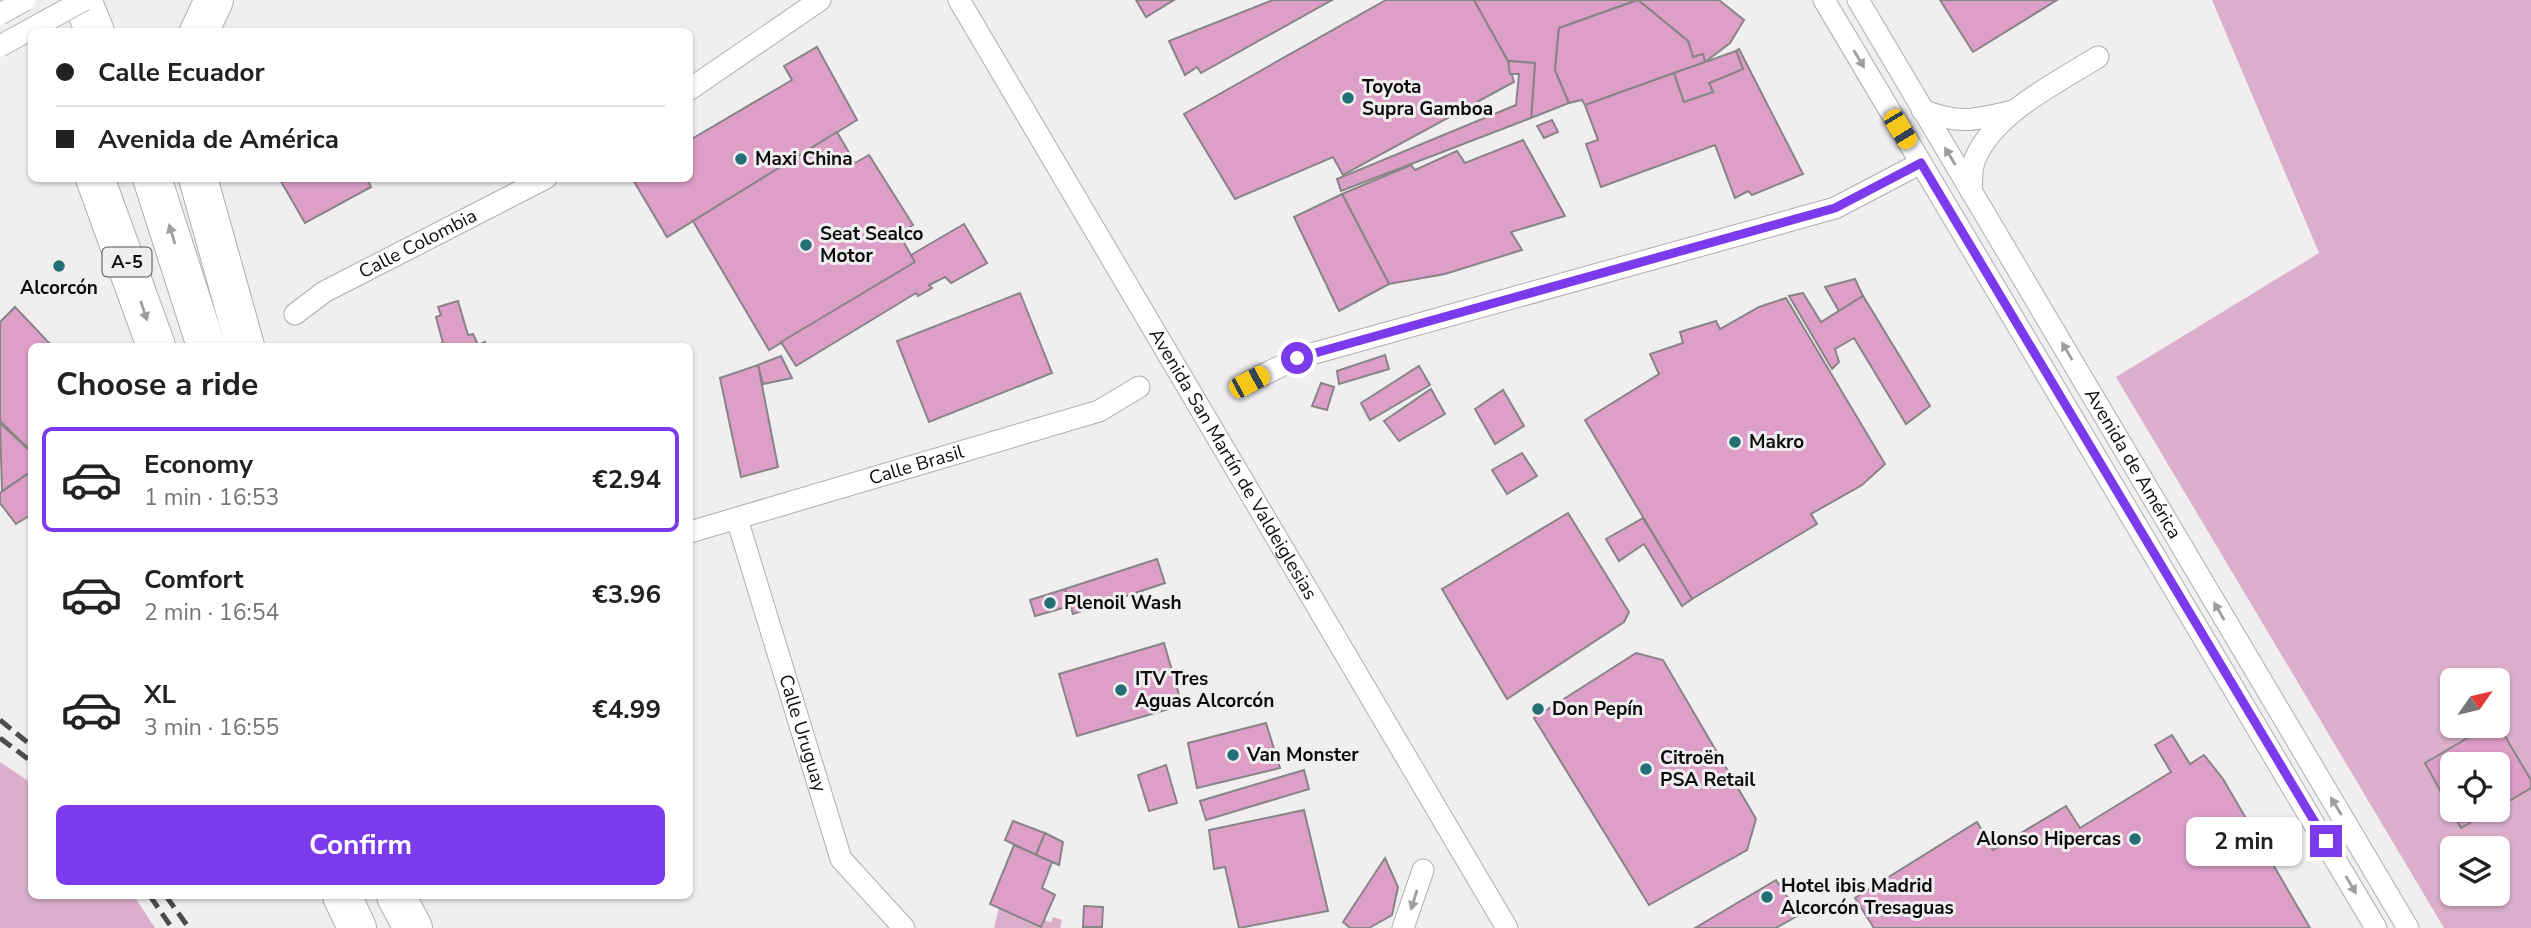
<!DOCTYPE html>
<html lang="en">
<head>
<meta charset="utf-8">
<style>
  body { margin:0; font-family:"Nunito Sans",sans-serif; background:#f2f2f2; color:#222; height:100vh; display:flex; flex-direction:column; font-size:26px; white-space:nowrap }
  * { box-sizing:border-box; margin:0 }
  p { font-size:23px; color:#767676 }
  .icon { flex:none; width:38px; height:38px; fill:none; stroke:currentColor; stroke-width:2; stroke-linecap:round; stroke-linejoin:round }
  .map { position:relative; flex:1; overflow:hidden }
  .details { position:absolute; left:28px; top:343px; width:665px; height:556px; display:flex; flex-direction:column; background:#fff; border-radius:10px; box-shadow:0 2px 5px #0004 }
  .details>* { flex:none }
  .top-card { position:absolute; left:28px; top:28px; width:665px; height:154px; border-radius:10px; box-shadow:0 2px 5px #0004; display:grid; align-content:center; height:154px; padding:0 28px; background:#fff }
  .needle { width:46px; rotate:56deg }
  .tools { position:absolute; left:2440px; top:668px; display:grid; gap:14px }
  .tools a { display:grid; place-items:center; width:70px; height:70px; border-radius:10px; background:#fff; box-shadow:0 2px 5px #0004; font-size:35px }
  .end { position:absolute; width:32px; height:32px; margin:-16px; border:9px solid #7c3aed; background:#fff; box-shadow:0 0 0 4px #fff }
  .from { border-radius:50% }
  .bubble { position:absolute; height:49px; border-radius:10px; background:#fff; box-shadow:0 2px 5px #0004; font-size:23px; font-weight:700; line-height:49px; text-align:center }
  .car { position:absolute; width:21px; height:42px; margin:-21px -10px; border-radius:9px; box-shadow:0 0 5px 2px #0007; background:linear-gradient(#f5c518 24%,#345 0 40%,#f5c518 0 76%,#345 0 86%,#f5c518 0) }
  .top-card b { display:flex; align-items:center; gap:24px; height:66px; font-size:26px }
  .top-card b+b { border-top:2px solid #e0e0e0 }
  .top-card i { width:18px; height:18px; background:#222 }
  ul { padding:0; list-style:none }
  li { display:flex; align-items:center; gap:21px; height:105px; margin:0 14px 10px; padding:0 14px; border:4px solid transparent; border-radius:10px }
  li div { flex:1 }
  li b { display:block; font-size:26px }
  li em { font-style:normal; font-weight:700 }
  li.current { border-color:#7c3aed }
  li>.icon { width:63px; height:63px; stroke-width:1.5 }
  h2 { padding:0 28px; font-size:32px; line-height:84px }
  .action { display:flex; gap:14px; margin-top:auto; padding:14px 28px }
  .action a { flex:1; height:80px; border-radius:10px; background:#7c3aed; color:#fff; font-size:28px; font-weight:700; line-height:80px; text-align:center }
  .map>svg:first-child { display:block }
  .green { fill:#dbafcc; fill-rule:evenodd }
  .building { fill:#dd9ec8; stroke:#888586; stroke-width:2 }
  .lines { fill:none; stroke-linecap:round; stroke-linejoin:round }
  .minor-casing { stroke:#b1adaf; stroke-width:23 }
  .motorway-casing { stroke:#b1adaf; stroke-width:40 }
  .minor { stroke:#fff; stroke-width:21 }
  .motorway { stroke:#fff; stroke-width:38 }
  .rail { stroke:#4d4b4c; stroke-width:5; stroke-dasharray:14 7; stroke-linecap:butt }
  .minor-bridge-casing { stroke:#b1adaf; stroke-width:23; stroke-linecap:butt }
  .minor-bridge { stroke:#fff; stroke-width:21 }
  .oneway { fill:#9f9e9e }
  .route { stroke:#7c3aed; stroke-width:9 }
  .poi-dot { fill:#246e76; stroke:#f1eef0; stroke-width:2.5 }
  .labels { text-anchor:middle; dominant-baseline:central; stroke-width:6; stroke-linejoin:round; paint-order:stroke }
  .shield { fill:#f1eef0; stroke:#525051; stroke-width:2 }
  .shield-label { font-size:18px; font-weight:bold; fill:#0e0d0d }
  .poi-label { font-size:19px; font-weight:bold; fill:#0e0d0d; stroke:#f1eef0; text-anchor:start }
  .street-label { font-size:19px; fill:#0e0d0d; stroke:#f1eef0 }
</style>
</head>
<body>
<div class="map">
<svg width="2531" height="928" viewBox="0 0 2531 928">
  <rect width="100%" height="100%" fill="#f1eef0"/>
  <!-- green -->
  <g class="green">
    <path d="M 2212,0 L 2531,0 L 2531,928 L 2444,928 L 2116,377 L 2319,253 ZM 2452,681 L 2497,681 L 2497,726 L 2452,726 ZM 2452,765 L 2497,765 L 2497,810 L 2452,810 ZM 2452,849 L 2497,849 L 2497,894 L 2452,894 Z"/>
    <polygon points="0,762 31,783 32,896 134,896 155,928 0,928"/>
    <polygon points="999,908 1051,922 1053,917 1062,920 1060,928 994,928"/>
  </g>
  <!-- building -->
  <g class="building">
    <polygon points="1136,0 1174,0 1146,17"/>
    <polygon points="1273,0 1332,0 1201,73 1197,67 1185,75 1169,41"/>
    <polygon points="1386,0 1474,0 1508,61 1514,82 1343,175 1333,157 1235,199 1184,114"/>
    <polygon points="1474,0 1637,0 1559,28 1555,70 1569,103 1531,118 1535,63 1508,61"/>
    <polygon points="1638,0 1719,0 1744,20 1730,43 1705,62 1703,54 1693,57 1688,41"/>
    <polygon points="1638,0 1688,41 1693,57 1703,54 1705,62 1585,105 1582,100 1569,103 1555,70 1559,28"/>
    <polygon points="1940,0 2057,0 1973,52"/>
    <polygon points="817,47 857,120 667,237 632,178 690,178 690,140 792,80 784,66"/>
    <polygon points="1739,49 1803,174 1752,195 1748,191 1735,198 1715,145 1601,187 1586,144 1598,140 1585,105 1674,73 1684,102 1713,92 1709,83 1743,69 1736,51"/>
    <polygon points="1736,51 1743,69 1709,83 1713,92 1684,102 1674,73"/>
    <polygon points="1508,61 1535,63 1531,118 1341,191 1337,179 1516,105 1519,74 1510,74"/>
    <polygon points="1552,120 1558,132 1544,138 1537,126"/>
    <polygon points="837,132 855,163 869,155 913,225 899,234 915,262 769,350 693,221"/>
    <polygon points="1523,140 1565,216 1511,232 1522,250 1445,274 1389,284 1342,194 1411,165 1415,170 1457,151 1465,163"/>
    <polygon points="279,178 367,178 371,187 305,223"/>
    <polygon points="1342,194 1389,284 1339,311 1294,217"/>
    <polygon points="964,224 987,263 951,283 945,277 929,285 932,288 918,296 916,293 796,366 781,342 915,262 911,255"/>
    <polygon points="1855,279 1863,296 1839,311 1825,287"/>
    <polygon points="1020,293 1052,373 929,422 897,341"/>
    <polygon points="1803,293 1821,322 1863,296 1930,406 1906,424 1854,338 1835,349 1839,362 1832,369 1789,296"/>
    <polygon points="1786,298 1885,464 1862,485 1811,514 1817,524 1692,599 1585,420 1659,374 1650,354 1683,343 1680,332 1716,321 1720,329 1759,307"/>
    <polygon points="458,301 468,335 473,334 478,345 485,342 486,346 430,346 443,343 436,317 441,315 438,307"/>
    <polygon points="15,307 52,346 32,346 32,452 0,421 0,322"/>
    <polygon points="1385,355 1389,369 1339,384 1337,371"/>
    <polygon points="781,356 792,378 763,384 758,365"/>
    <polygon points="758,365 778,467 741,477 720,378"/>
    <polygon points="1419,366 1430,385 1370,420 1361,403"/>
    <polygon points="1321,383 1334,387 1327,410 1312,406"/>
    <polygon points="1431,389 1445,414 1399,441 1384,421"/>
    <polygon points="1503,390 1524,426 1495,444 1475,409"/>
    <polygon points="0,423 32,453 32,471 2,491"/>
    <polygon points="1522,453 1537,476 1507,494 1492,470"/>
    <polygon points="32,471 32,514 16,524 0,503 0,493"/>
    <polygon points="1568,513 1629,612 1624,622 1507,699 1442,589"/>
    <polygon points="1643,518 1692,599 1682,606 1644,544 1619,561 1606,539"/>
    <polygon points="1157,559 1165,583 1073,614 1065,589"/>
    <polygon points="1065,589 1070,606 1035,616 1030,600"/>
    <polygon points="1164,643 1182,705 1077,736 1059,674"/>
    <polygon points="1636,653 1663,660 1756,819 1747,850 1649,905 1534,718"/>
    <polygon points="1266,723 1280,768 1197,788 1188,743"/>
    <polygon points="2497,723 2531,780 2531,788 2497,808 2497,765 2452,765 2452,810 2493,810 2461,828 2425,763 2488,726 2497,726"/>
    <polygon points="2172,735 2190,764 2204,755 2223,779 2310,928 1874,928 1855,898 1977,822 1993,850 2066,806 2080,828 2171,772 2155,745"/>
    <polygon points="1166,765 1177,803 1149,811 1138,775"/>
    <polygon points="1304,770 1309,789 1206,820 1200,801"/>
    <polygon points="1304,810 1328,911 1239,928 1225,867 1214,869 1209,830"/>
    <polygon points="1013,821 1045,833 1036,855 1005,840"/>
    <polygon points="1045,833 1063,842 1059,865 1036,855"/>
    <polygon points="1014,845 1052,862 1042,888 1055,895 1041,927 990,904"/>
    <polygon points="1385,858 1398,887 1392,915 1369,928 1350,928 1343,922"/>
    <polygon points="1776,880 1799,915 1776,928 1695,928"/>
    <polygon points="1084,906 1103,907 1102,927 1083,927"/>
  </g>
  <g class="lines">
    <!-- minor casing -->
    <g class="minor-casing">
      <g id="minor">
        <path id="s1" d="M 959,0 L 1507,928"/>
        <polyline points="1824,0 2376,928"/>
        <path id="s2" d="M 1858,0 L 2408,928"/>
        <polyline points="690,89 820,0"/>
        <path d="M 1922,110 C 1960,125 1975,120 2013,111"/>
        <path d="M 1971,191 C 1972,181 1971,168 1975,159 C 1994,113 2058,82 2098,57"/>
        <path id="s3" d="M 295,314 L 324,292 L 546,178"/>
        <polyline points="1249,382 1297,358 1835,208 1921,163"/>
        <path id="s4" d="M 737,519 L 841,859 L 904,928"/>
        <path id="s5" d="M 690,532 L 1099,411 L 1139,387"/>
        <polyline points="1403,928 1423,870"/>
      </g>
    </g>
    <!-- motorway casing -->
    <g class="motorway-casing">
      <g id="motorway">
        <polyline points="82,0 95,32"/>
        <polyline points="199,32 214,0"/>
        <polyline points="95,178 156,346"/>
        <polyline points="152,178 206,346"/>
        <polyline points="198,178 245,346"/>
        <polyline points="342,896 357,928"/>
        <polyline points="396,896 413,928"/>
      </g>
    </g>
    <!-- minor -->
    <use href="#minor" class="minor"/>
    <!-- motorway -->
    <use href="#motorway" class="motorway"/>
    <!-- rail -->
    <g class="rail">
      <polyline points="0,720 32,746"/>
      <polyline points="0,738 32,762"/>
      <polyline points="150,896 172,928"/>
      <polyline points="166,896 189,928"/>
    </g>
    <!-- minor-bridge casing -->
    <g class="minor-bridge-casing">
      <g id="minor-bridge">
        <polyline points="0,14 25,0"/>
        <polyline points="0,46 84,0"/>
      </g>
    </g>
    <!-- minor-bridge -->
    <use href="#minor-bridge" class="minor-bridge"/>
  </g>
  <!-- one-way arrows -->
  <defs><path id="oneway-solid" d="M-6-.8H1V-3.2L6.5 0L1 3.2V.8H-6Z" transform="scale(1.75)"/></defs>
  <g class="oneway">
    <use href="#oneway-solid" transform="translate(1859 59) rotate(59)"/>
    <use href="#oneway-solid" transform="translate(1950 156) rotate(-121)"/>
    <use href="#oneway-solid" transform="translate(172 234) rotate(-107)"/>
    <use href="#oneway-solid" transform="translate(144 311) rotate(72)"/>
    <use href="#oneway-solid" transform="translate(2067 351) rotate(-120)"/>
    <use href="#oneway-solid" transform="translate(2219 611) rotate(-120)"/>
    <use href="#oneway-solid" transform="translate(2336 806) rotate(-122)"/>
    <use href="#oneway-solid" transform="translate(2351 885) rotate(60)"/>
    <use href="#oneway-solid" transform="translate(1414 900) rotate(107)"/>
  </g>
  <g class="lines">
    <!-- route -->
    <polyline class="route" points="1297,358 1835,208 1921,163 2326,841"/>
  </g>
  <!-- markers -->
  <g class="poi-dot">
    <circle cx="1348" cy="98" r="7"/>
    <circle cx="741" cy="159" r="7"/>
    <circle cx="806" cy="245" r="7"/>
    <circle cx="59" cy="266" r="7"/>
    <circle cx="1735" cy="442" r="7"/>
    <circle cx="1050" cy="603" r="7"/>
    <circle cx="1121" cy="690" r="7"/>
    <circle cx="1538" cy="709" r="7"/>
    <circle cx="1233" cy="755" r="7"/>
    <circle cx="1646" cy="769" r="7"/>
    <circle cx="2135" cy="839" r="7"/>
    <circle cx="1767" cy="897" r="7"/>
  </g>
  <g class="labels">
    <!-- shield labels -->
    <rect class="shield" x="102.5" y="247.5" width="49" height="29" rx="5"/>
    <g class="shield-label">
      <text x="127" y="262">A-5</text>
    </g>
    <!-- poi labels -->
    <g class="poi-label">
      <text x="1362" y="87">Toyota<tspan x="1362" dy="22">Supra Gamboa</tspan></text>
      <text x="755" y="159">Maxi China</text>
      <text x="820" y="234">Seat Sealco<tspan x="820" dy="22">Motor</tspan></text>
      <text x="59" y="288" text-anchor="middle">Alcorcón</text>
      <text x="1749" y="442">Makro</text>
      <text x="1064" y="603">Plenoil Wash</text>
      <text x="1135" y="679">ITV Tres<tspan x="1135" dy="22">Aguas Alcorcón</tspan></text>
      <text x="1552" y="709">Don Pepín</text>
      <text x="1247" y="755">Van Monster</text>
      <text x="1660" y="758">Citroën<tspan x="1660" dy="22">PSA Retail</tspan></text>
      <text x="2121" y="839" text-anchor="end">Alonso Hipercas</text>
      <text x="1781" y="886">Hotel ibis Madrid<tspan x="1781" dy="22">Alcorcón Tresaguas</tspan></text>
    </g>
    <!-- street labels -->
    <g class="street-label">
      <text stroke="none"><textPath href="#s3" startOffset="142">Calle Colombia</textPath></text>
      <text stroke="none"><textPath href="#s1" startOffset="539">Avenida San Martín de Valdeiglesias</textPath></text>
      <text stroke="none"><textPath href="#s2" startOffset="539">Avenida de América</textPath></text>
      <text stroke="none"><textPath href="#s5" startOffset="236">Calle Brasil</textPath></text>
      <text stroke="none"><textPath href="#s4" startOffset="224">Calle Uruguay</textPath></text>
    </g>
  </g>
</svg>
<div class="tools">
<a><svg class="needle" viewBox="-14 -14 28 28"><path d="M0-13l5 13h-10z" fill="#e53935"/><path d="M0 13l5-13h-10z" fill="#767676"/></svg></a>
<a><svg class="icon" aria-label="locate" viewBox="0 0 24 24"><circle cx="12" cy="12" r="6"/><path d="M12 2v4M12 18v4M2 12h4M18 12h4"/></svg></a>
<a><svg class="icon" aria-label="layers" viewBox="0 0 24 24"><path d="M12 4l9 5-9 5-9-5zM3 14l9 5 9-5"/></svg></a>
</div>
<i class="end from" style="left:1297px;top:358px"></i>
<i class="end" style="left:2326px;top:841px"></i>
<div class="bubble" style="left:2186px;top:817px;width:116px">2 min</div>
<i class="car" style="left:1900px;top:129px;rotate:149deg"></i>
<i class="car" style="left:1249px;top:382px;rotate:62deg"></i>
<div class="top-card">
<b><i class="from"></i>Calle Ecuador</b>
<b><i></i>Avenida de América</b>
</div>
<section class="details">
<h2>Choose a ride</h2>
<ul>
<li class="current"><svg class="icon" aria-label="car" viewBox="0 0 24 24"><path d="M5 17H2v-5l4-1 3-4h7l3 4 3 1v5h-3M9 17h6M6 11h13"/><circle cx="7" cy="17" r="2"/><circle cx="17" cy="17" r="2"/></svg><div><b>Economy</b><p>1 min · 16:53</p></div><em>€2.94</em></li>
<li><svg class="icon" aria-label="car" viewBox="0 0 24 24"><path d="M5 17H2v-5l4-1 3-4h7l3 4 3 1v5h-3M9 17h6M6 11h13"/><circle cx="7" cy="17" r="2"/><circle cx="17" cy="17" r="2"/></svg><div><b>Comfort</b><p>2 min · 16:54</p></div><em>€3.96</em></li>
<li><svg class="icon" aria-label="car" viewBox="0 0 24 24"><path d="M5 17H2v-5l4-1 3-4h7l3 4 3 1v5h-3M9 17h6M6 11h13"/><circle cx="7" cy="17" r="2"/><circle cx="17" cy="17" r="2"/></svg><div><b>XL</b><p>3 min · 16:55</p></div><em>€4.99</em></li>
</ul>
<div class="action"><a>Confirm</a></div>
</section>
</div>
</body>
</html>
